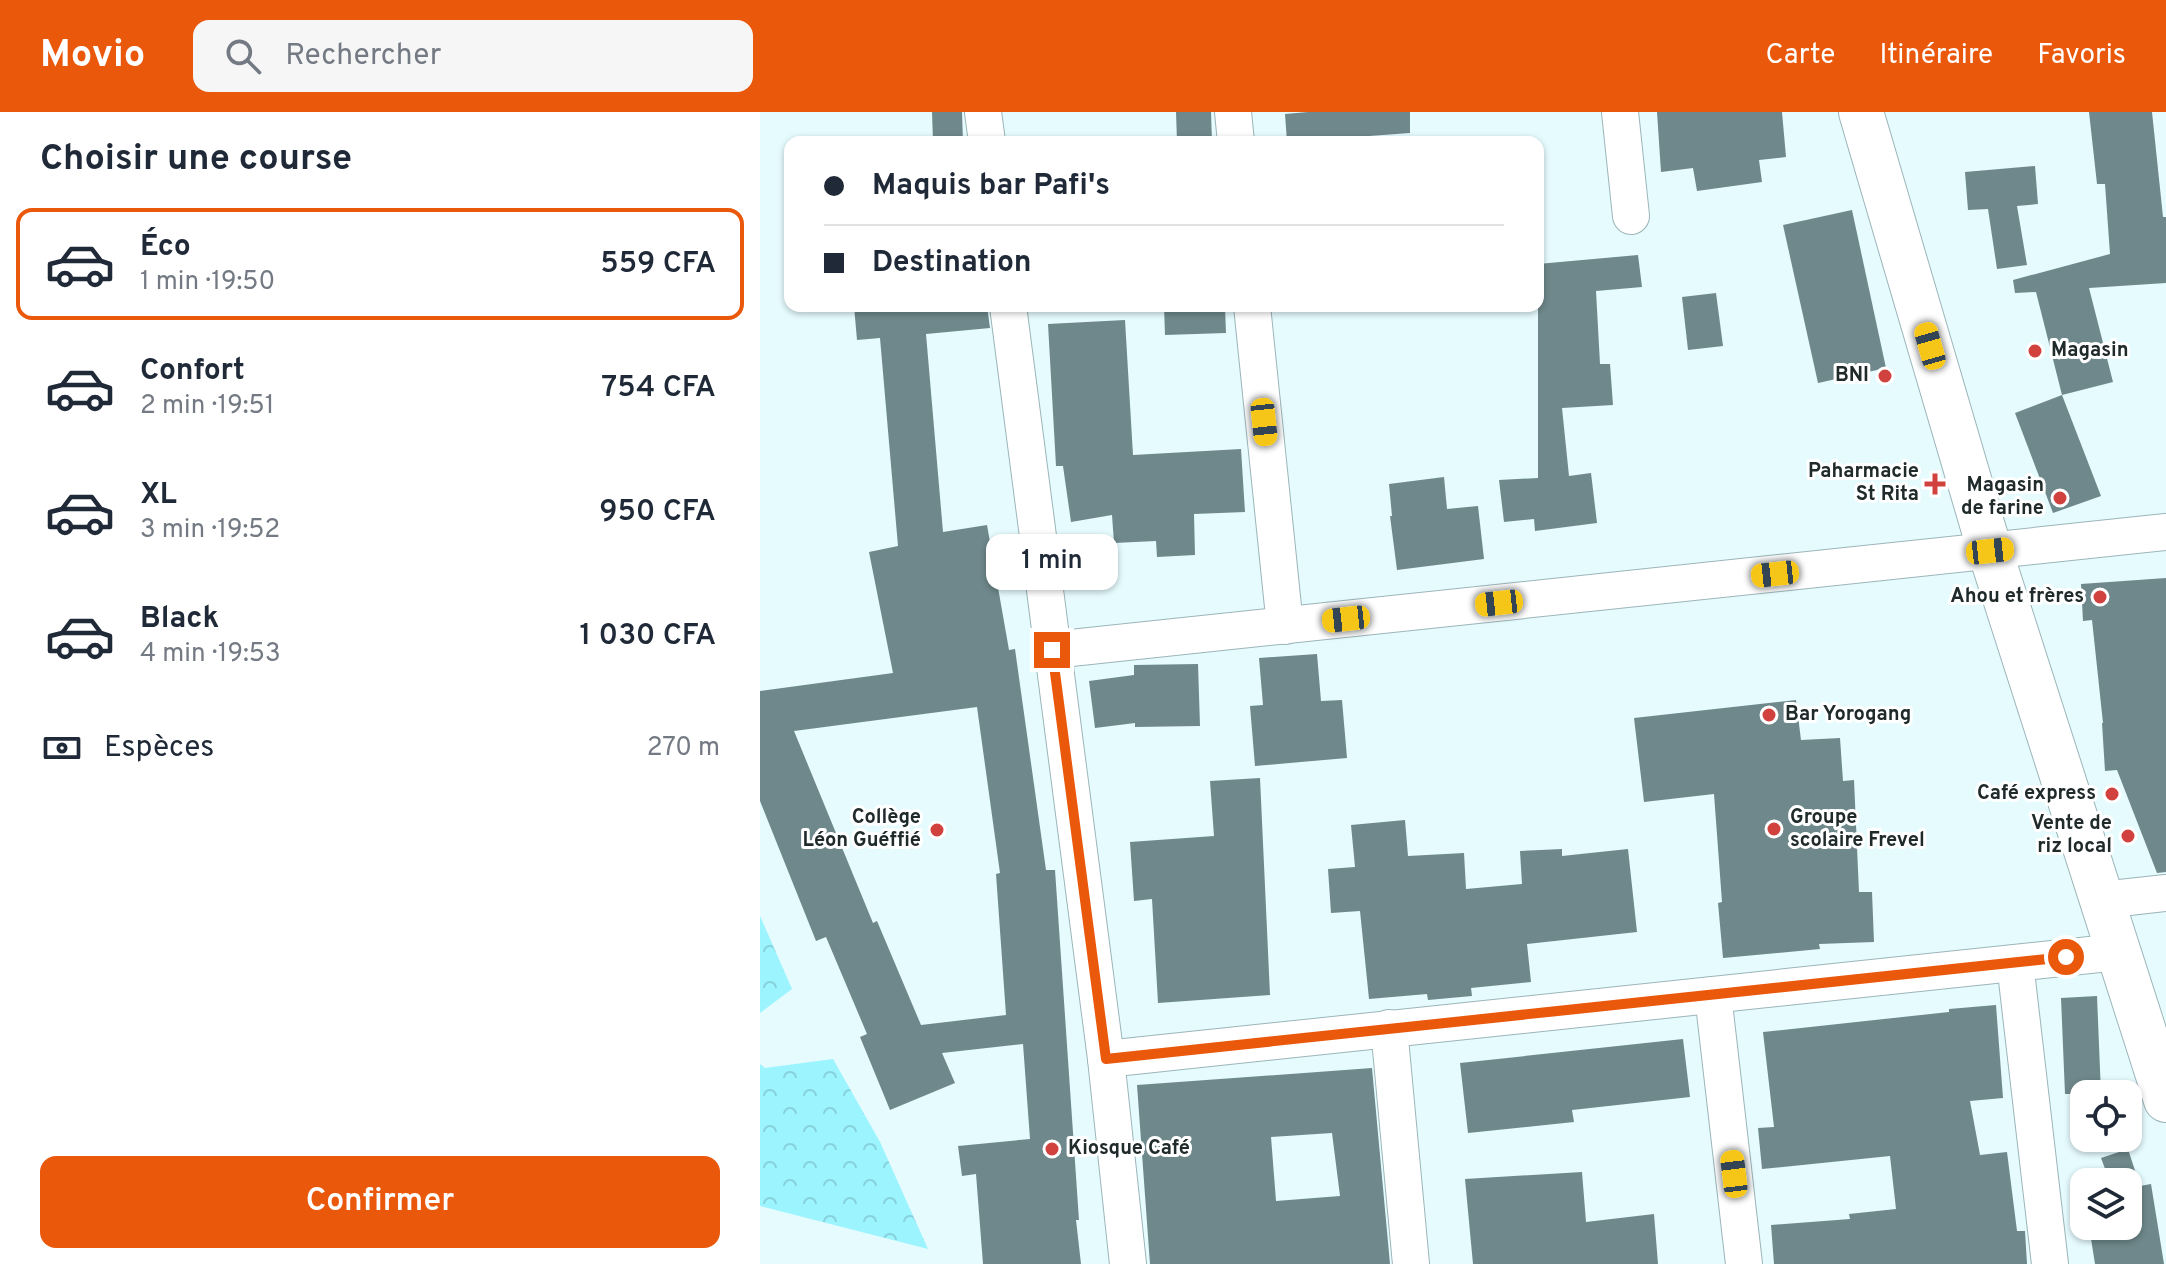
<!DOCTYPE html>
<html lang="fr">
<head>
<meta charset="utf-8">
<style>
  body { margin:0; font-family:Overpass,sans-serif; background:#f6f6f7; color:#1f2937; height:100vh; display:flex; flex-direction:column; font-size:30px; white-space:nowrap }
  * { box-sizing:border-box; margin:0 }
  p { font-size:26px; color:#747a83 }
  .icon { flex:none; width:44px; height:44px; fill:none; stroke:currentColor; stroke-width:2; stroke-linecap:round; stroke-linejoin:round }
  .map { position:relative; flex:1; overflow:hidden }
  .panel { display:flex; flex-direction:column; background:#fff; width:760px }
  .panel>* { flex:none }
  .top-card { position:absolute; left:24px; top:24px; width:760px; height:176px; border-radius:16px; box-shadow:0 2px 6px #0004; display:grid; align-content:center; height:176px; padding:0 40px; background:#fff }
  .tools { position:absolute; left:1310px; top:968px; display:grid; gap:16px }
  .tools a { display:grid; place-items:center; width:72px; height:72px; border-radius:16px; background:#fff; box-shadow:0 2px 6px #0004; font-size:40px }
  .end { position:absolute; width:36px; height:36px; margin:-18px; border:10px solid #ea580c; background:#fff; box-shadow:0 0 0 4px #fff }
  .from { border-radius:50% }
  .bubble { position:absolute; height:56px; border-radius:16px; background:#fff; box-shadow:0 2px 6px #0004; font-size:26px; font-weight:600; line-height:56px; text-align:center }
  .car { position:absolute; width:24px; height:48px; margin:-24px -12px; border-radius:10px; box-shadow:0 0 6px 2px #0007; background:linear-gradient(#f5c518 24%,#345 0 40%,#f5c518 0 76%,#345 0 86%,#f5c518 0) }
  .top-card b { display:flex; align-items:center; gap:28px; height:76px; font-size:30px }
  .top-card b+b { border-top:2px solid #e0e1e3 }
  .top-card i { width:20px; height:20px; background:#1f2937 }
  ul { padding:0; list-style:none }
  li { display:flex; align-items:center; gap:24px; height:112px; margin:0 16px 12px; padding:0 24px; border:4px solid transparent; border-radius:16px }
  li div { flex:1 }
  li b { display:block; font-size:30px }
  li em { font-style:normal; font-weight:600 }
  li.active { border-color:#ea580c }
  li>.icon { width:72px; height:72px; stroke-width:1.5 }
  h2 { padding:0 40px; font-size:36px; line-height:96px }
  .pay { display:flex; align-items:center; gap:20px; height:88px; padding:0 40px; font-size:30px }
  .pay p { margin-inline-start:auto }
  .button { display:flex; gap:16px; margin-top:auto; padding:16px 40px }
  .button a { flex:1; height:92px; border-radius:16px; background:#ea580c; color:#fff; font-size:32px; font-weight:600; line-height:92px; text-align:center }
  header { display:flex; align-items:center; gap:48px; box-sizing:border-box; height:112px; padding:0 40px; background:#ea580c; color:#fff }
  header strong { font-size:38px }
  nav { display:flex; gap:44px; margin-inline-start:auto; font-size:28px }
  .search { width:560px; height:72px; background:#f6f6f7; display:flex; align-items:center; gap:20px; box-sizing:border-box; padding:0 28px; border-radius:16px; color:#747a83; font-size:30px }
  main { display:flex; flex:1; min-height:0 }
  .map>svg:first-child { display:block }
  .forest { fill:url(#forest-crowns) }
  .building { fill:#6f888b; fill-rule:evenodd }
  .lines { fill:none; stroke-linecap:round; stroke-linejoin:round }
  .minor-casing { stroke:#9cb5b9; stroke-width:38 }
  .secondary-casing { stroke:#9cb5b9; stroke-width:46 }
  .minor { stroke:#fff; stroke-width:36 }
  .secondary { stroke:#fff; stroke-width:44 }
  .route { stroke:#ea580c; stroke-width:10 }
  .poi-dot { fill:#d1423e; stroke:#fff; stroke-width:3 }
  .labels { text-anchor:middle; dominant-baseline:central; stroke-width:6; stroke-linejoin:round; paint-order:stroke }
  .poi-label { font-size:20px; font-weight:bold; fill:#202a2b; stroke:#fff; text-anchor:end }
</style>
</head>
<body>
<header>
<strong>Movio</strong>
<div class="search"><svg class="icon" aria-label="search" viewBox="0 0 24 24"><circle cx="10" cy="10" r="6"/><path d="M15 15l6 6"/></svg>Rechercher</div>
<nav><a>Carte</a><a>Itinéraire</a><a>Favoris</a></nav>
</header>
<main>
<section class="panel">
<h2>Choisir une course</h2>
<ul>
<li class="active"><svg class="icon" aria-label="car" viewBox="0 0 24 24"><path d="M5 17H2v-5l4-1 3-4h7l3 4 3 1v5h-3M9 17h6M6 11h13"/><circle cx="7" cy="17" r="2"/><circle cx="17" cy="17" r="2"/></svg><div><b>Éco</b><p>1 min · 19:50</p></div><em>559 CFA</em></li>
<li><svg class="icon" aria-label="car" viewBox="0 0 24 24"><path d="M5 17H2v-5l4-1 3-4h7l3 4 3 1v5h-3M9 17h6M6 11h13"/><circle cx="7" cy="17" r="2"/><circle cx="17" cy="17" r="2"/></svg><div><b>Confort</b><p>2 min · 19:51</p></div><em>754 CFA</em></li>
<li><svg class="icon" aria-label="car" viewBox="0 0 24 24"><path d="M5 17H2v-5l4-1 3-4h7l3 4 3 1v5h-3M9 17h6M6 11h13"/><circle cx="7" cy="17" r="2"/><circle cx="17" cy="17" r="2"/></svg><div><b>XL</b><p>3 min · 19:52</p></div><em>950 CFA</em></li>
<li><svg class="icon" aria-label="car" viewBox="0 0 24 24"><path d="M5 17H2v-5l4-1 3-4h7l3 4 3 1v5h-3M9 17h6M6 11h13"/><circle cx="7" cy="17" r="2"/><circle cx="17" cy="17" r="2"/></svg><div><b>Black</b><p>4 min · 19:53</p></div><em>1 030 CFA</em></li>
</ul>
<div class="pay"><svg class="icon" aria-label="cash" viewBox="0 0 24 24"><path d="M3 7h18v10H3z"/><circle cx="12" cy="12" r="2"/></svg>Espèces<p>270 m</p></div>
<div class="button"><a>Confirmer</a></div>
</section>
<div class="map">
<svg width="1406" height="1152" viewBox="0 0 1406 1152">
  <defs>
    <pattern id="forest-crowns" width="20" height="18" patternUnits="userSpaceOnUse" patternTransform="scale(2)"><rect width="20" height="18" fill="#9cf4ff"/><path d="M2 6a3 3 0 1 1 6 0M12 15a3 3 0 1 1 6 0" fill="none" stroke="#86d1db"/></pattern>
  </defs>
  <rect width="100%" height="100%" fill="#e5fbfe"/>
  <!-- forest -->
  <g class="forest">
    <polygon points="0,804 32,877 0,901"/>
    <polygon points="73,947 120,1030 168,1137 0,1094 0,952 5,956"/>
  </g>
  <!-- building -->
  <g class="building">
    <polygon points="172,0 202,0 203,30 173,30"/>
    <polygon points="416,0 451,0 452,30 417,30"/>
    <polygon points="548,0 650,0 650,21 527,30 525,2"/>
    <polygon points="897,0 1022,0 1026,45 999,48 1002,70 937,79 933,56 901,60"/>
    <polygon points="1329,0 1392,0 1403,105 1406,105 1406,171 1329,176 1353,270 1302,283 1276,180 1255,181 1253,168 1350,142 1345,72 1337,72"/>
    <polygon points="1275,54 1278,92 1257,94 1267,153 1237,157 1228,97 1208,98 1205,60"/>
    <polygon points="1092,98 1126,256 1058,271 1023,113"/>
    <polygon points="878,143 882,175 836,179 840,252 850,252 853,293 802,296 809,364 831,361 837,411 775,419 774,407 744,410 739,368 778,366 778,152"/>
    <polygon points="956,181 963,234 928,238 922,185"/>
    <path d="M 94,194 L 227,194 L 230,216 L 166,222 L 183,420 L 227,413 L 249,538 L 255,537 L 286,758 L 295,758 L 319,1108 L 316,1108 L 321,1152 L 223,1152 L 216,1062 L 202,1064 L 198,1034 L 270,1027 L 263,932 L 182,941 L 195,971 L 130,998 L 100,925 L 107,922 L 66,825 L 56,829 L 0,689 L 0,579 L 133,561 L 109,440 L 138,434 L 120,226 L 97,228 ZM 217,595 L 240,761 L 236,762 L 246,903 L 161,913 L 117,809 L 113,811 L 34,619 Z"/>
    <polygon points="404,194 465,194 466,221 405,223"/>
    <polygon points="365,208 373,343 481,337 485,400 434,402 435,443 397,445 396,429 354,431 352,403 311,410 303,354 296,354 288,212"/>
    <polygon points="1302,283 1341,384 1293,401 1255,301"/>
    <polygon points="684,365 687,397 718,394 724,447 637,458 630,404 632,404 629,372"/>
    <polygon points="1406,466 1406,760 1397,761 1357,658 1345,659 1342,611 1343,611 1332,508 1323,509 1321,472"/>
    <polygon points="557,542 561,589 582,588 587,646 495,654 490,594 503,593 499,546"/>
    <polygon points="438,552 440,614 375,615 375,611 335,616 329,569 374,563 374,553"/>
    <polygon points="1036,588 1041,628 1080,626 1083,669 1094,668 1099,780 1112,780 1114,830 1059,832 1060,837 963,846 958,791 962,790 954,682 884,690 874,606"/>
    <polygon points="500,666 510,883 398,891 392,787 374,789 370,730 454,724 450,669"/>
    <polygon points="645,708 648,744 704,741 706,777 762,772 760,739 802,737 802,744 868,737 877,820 767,832 771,870 711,876 712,884 668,888 667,882 609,887 600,799 571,801 568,757 595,755 591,713"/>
    <polygon points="1337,884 1341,982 1305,982 1301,886"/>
    <polygon points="1236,893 1243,986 1210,989 1220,1043 1247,1040 1257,1119 1265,1119 1267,1152 1014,1152 1011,1113 1090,1107 1089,1102 1136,1097 1130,1044 1002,1057 998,1016 1014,1015 1003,920 1189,900 1189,897"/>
    <polygon points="923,927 930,985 812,998 814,1010 708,1021 700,951"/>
    <path d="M 612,956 L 630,1152 L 390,1152 L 377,973 ZM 572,1021 L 580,1084 L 516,1089 L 511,1025 Z"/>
    <polygon points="1368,1037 1380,1074 1391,1072 1404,1152 1335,1152 1329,1114 1368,1114 1368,1070 1350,1070 1341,1046"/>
    <polygon points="822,1060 826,1110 894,1102 898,1152 713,1152 705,1067"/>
  </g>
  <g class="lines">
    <!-- minor casing -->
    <g class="minor-casing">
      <g id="minor">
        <polyline points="223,0 227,30"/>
        <polyline points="473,0 476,30"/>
        <polyline points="860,0 871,104"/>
        <polyline points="248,194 346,947 368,1152"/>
        <polyline points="492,194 525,514"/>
        <polyline points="292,538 1406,420"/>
        <polyline points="1342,788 1406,781"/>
        <polyline points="1255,851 1290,1152"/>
        <polyline points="953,883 984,1152"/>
        <polyline points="629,916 651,1152"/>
        <polyline points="346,947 1358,840"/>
      </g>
    </g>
    <!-- secondary casing -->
    <g class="secondary-casing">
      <polyline id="secondary" points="1101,0 1230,439 1406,988"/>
    </g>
    <!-- minor -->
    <use href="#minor" class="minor"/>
    <!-- secondary -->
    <use href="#secondary" class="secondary"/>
  </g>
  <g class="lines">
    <!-- route -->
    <polyline class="route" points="292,538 346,947 1306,845"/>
  </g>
  <!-- markers -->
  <g class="poi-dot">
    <circle cx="1275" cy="239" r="8"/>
    <circle cx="1125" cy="264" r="8"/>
    <path d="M1171 360h8v8h8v8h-8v8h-8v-8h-8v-8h8z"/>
    <circle cx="1300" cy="386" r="8"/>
    <circle cx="1340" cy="485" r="8"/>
    <circle cx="1009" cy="603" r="8"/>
    <circle cx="1352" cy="682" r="8"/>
    <circle cx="1014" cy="717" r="8"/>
    <circle cx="177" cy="718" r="8"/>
    <circle cx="1368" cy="724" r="8"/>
    <circle cx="292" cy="1037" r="8"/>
  </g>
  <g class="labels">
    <!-- poi labels -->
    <g class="poi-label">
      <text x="1291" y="239" text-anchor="start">Magasin</text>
      <text x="1109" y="264">BNI</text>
      <text x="1159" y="360">Paharmacie<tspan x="1159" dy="23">St Rita</tspan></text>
      <text x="1284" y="374">Magasin<tspan x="1284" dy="23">de farine</tspan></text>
      <text x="1324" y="485">Ahou et frères</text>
      <text x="1025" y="603" text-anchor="start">Bar Yorogang</text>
      <text x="1336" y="682">Café express</text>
      <text x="161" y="706">Collège<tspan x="161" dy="23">Léon Guéffié</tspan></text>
      <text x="1030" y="706" text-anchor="start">Groupe<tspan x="1030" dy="23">scolaire Frevel</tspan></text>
      <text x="1352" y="712">Vente de<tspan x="1352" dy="23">riz local</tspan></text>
      <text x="308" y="1037" text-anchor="start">Kiosque Café</text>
    </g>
  </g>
</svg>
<div class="tools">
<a><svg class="icon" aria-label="locate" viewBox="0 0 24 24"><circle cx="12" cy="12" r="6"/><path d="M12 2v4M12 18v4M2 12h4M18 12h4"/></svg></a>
<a><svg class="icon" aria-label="layers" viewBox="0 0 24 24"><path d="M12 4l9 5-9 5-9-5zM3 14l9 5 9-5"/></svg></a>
</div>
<i class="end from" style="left:1306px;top:845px"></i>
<i class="end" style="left:292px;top:538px"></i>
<div class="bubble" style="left:226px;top:422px;width:132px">1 min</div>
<i class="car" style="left:1170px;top:234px;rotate:344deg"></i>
<i class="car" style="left:504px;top:310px;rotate:174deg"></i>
<i class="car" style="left:1230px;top:439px;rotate:84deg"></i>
<i class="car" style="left:1015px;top:462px;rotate:264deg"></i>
<i class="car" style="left:739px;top:491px;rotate:264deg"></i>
<i class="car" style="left:586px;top:507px;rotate:264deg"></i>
<i class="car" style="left:974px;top:1062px;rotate:353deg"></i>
<div class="top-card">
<b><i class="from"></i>Maquis bar Pafi's</b>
<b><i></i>Destination</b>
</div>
</div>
</main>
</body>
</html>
